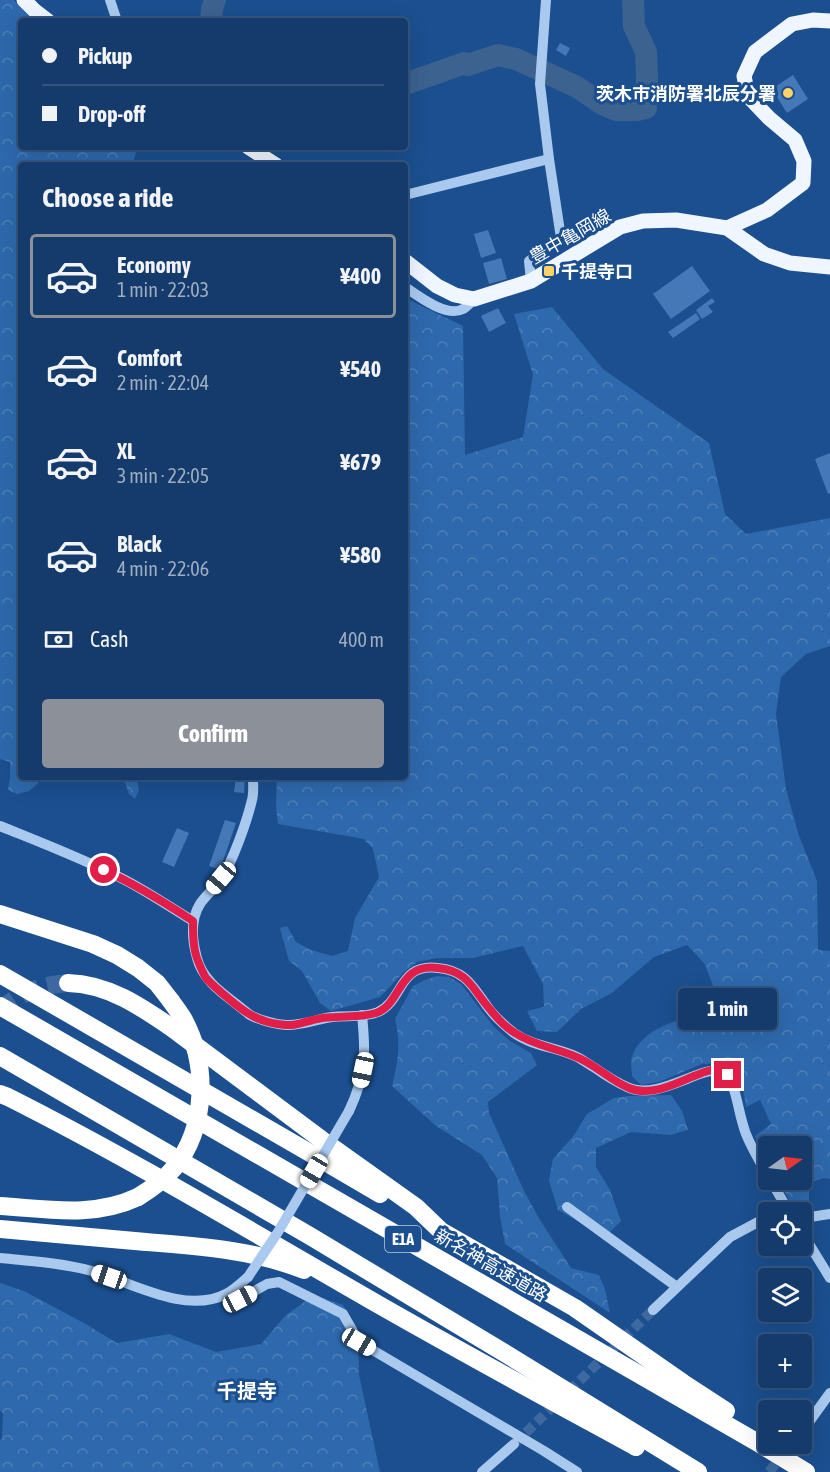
<!DOCTYPE html>
<html lang="en">
<head>
<meta charset="utf-8">
<style>
  body { margin:0; font-family:"Asap Condensed","Noto Sans JP",sans-serif; background:#214673; color:#f1f3f6; height:100vh; display:flex; flex-direction:column; font-size:22px; white-space:nowrap }
  * { box-sizing:border-box; margin:0 }
  p { font-size:20px; color:#9dadc1 }
  .icon { flex:none; width:33px; height:33px; fill:none; stroke:currentColor; stroke-width:2; stroke-linecap:round; stroke-linejoin:round }
  .map { position:relative; flex:1; overflow:hidden }
  .panel { position:absolute; left:18px; top:162px; width:390px; height:618px; display:flex; flex-direction:column; background:#143b6b; border-radius:6px; box-shadow:0 6px 24px #0002,0 0 0 2px #33557e }
  .panel>* { flex:none }
  .top-card { position:absolute; left:18px; top:18px; width:390px; height:132px; border-radius:6px; box-shadow:0 6px 24px #0002,0 0 0 2px #33557e; display:grid; align-content:center; height:132px; padding:0 24px; background:#143b6b }
  .needle { width:39px; rotate:76deg }
  .fabs { position:absolute; left:758px; top:1136px; display:grid; gap:12px }
  .fabs a { display:grid; place-items:center; width:54px; height:54px; border-radius:6px; background:#143b6b; box-shadow:0 6px 24px #0002,0 0 0 2px #33557e; font-size:30px }
  .end { position:absolute; width:27px; height:27px; margin:-14px; border:8px solid #e11d48; background:#fff; box-shadow:0 0 0 3px #fff }
  .from { border-radius:50% }
  .bubble { position:absolute; height:42px; border-radius:6px; background:#143b6b; box-shadow:0 6px 24px #0002,0 0 0 2px #33557e; font-size:20px; font-weight:700; line-height:42px; text-align:center }
  .car { position:absolute; width:18px; height:36px; margin:-18px -9px; border-radius:8px; box-shadow:0 0 4px 2px #0007; background:linear-gradient(#fff 24%,#345 0 40%,#fff 0 76%,#345 0 86%,#fff 0) }
  .top-card b { display:flex; align-items:center; gap:21px; height:57px; font-size:22px }
  .top-card b+b { border-top:2px solid #33557e }
  .top-card i { width:15px; height:15px; background:#f1f3f6 }
  ul { padding:0; list-style:none }
  li { display:flex; align-items:center; gap:18px; height:84px; margin:0 12px 9px; padding:0 12px; border:3px solid transparent; border-radius:6px }
  li div { flex:1 }
  li b { display:block; font-size:22px }
  li em { font-style:normal; font-weight:700 }
  li.current { border-color:#8c9099 }
  li>.icon { width:54px; height:54px; stroke-width:1.5 }
  h2 { padding:0 24px; font-size:27px; line-height:72px }
  .pay { display:flex; align-items:center; gap:15px; height:66px; padding:0 24px; font-size:22px }
  .pay p { margin-inline-start:auto }
  .cta { display:flex; gap:12px; margin-top:auto; padding:12px 24px }
  .cta a { flex:1; height:69px; border-radius:6px; background:#8c9099; color:#fff; font-size:24px; font-weight:700; line-height:69px; text-align:center }
  .map>svg:first-child { display:block }
  .forest { fill:url(#forest-crowns) }
  .lines { fill:none; stroke-linecap:round; stroke-linejoin:round }
  .river { stroke:#3c6290; stroke-width:22 }
  .building { fill:#4478b7 }
  .minor-tunnel { stroke:#3d69a0; stroke-width:10; stroke-dasharray:10 5; stroke-linecap:butt }
  .highway-tunnel { stroke:#3d69a0; stroke-width:18; stroke-dasharray:18 9; stroke-linecap:butt }
  .minor { stroke:#a9c9ee; stroke-width:10 }
  .major { stroke:#f0f6ff; stroke-width:15 }
  .highway { stroke:#fff; stroke-width:18 }
  .minor-bridge { stroke:#a9c9ee; stroke-width:10 }
  .highway-bridge { stroke:#fff; stroke-width:18 }
  .route { stroke:#e11d48; stroke-width:8 }
  .poi-dot { fill:#ffd166; stroke:#1b4f8f; stroke-width:2 }
  .labels { text-anchor:middle; dominant-baseline:central; stroke-width:6; stroke-linejoin:round; paint-order:stroke }
  .shield { fill:#1b4f8f; stroke:#bbcadd; stroke-width:1.5 }
  .shield-label { font-size:16px; font-weight:bold; fill:#fff }
  .poi-label { font-size:18px; font-weight:bold; fill:#fff; stroke:#1b4f8f; text-anchor:end }
  .street-label { font-size:18px; fill:#fff; stroke:#1b4f8f }
  .neighbourhood-label { font-size:20px; font-weight:bold; fill:#fff; stroke:#1b4f8f }
</style>
</head>
<body>
<div class="map">
<svg width="830" height="1472" viewBox="0 0 830 1472">
  <defs>
    <pattern id="forest-crowns" width="20" height="18" patternUnits="userSpaceOnUse" patternTransform="scale(1.5)"><rect width="20" height="18" fill="#2e69ad"/><path d="M2 6a3 3 0 1 1 6 0M12 15a3 3 0 1 1 6 0" fill="none" stroke="#4d80b9"/></pattern>
  </defs>
  <rect width="100%" height="100%" fill="#1b4f8f"/>
  <!-- forest -->
  <g class="forest">
    <polygon points="0,0 14,0 33,21 21,21 21,147 138,147 132,165 21,165 21,777 44,778 29,791 17,794 8,790 10,777 10,762 0,759"/>
    <path d="M 405,298 L 463,326 L 465,455 L 523,437 L 533,375 L 514,314 L 552,307 L 603,369 L 709,443 L 725,514 L 746,534 L 830,518 L 830,646 L 806,654 L 781,677 L 776,714 L 786,789 L 798,833 L 817,881 L 818,950 L 830,951 L 830,1179 L 824,1178 L 809,1183 L 809,1202 L 789,1200 L 778,1179 L 801,1179 L 801,1146 L 768,1146 L 768,1161 L 755,1136 L 771,1124 L 760,1100 L 746,1107 L 742,1081 L 732,1067 L 719,1063 L 702,1064 L 659,1082 L 641,1085 L 632,1076 C 632,1070 630,1062 632,1057 C 640,1029 683,1016 709,1014 L 714,988 L 704,963 L 687,945 L 654,957 L 612,993 L 581,1009 L 557,1032 L 537,1031 L 527,1011 L 544,1007 L 543,984 L 523,946 L 473,958 L 437,958 L 417,962 L 405,971 L 380,997 L 331,1011 L 320,1003 L 302,971 L 289,961 L 280,928 L 287,926 L 296,942 L 311,950 L 332,956 L 348,951 L 355,918 L 379,877 L 373,849 L 364,839 L 278,824 L 276,807 L 277,777 L 405,777 Z"/>
    <polygon points="123,777 136,777 139,790 135,799 129,794"/>
    <path d="M 437,976 L 449,977 L 461,984 L 494,1027 L 510,1041 L 531,1053 L 537,1065 L 488,1102 L 489,1113 L 524,1191 L 540,1220 L 571,1268 L 599,1275 L 605,1289 L 610,1313 L 505,1244 L 500,1216 L 497,1178 L 482,1155 L 436,1126 L 392,1086 C 398,1061 401,1045 395,1019 L 413,986 L 425,980 Z"/>
    <polygon points="671,1095 682,1111 688,1130 671,1135 631,1132 596,1148 596,1167 610,1190 621,1221 608,1234 581,1223 558,1210 549,1181 553,1159 574,1135 587,1114 614,1098 628,1096"/>
    <polygon points="0,1283 24,1291 84,1323 117,1343 169,1334 216,1352 261,1344 286,1315 314,1295 343,1305 358,1330 359,1375 380,1472 0,1472 0,1440 2,1438 3,1414 0,1410"/>
  </g>
  <g class="lines">
    <!-- river -->
    <g class="river">
      <polyline points="211,21 212,9 215,0"/>
      <polyline points="405,84 462,64 465,63 468,65 498,55 516,59 577,87 602,104 616,110 637,110 646,108 647,77 646,52 634,26 633,0"/>
    </g>
  </g>
  <!-- building -->
  <g class="building">
    <polygon points="560,43 570,48 566,56 556,50"/>
    <polygon points="793,75 808,99 787,113 772,89"/>
    <polygon points="488,230 496,253 481,258 474,234"/>
    <polygon points="501,258 507,279 489,284 483,263"/>
    <polygon points="692,266 710,291 671,319 653,294"/>
    <polygon points="712,298 715,302 708,306 713,312 702,319 696,310"/>
    <polygon points="498,308 506,323 489,332 481,316"/>
    <polygon points="696,313 700,319 673,338 668,332"/>
    <polygon points="830,453 830,493 828,494 815,459"/>
    <polygon points="236,777 245,777 244,793 234,792"/>
    <polygon points="225,820 236,823 220,870 209,866"/>
    <polygon points="177,828 189,833 174,867 162,862"/>
  </g>
  <g class="lines">
    <!-- minor-tunnel -->
    <g class="minor-tunnel">
      <polyline points="515,1443 653,1310"/>
      <polyline points="769,1472 793,1443"/>
    </g>
    <!-- highway-tunnel -->
    <path class="highway-tunnel" d="M 0,1011 C 19,993 41,985 68,983"/>
    <!-- minor -->
    <g class="minor">
      <polyline points="110,0 117,21"/>
      <polyline points="405,195 549,159"/>
      <polyline points="531,281 529,261 561,238 549,159 540,84 546,0"/>
      <path d="M 405,287 C 418,296 447,318 463,309 C 467,307 471,302 474,299"/>
      <path d="M 253,777 C 253,785 254,793 252,800 C 247,821 233,861 221,879 C 215,888 206,895 200,904 C 190,920 192,940 197,958 C 202,978 219,991 235,1003 C 240,1007 245,1011 250,1015 C 260,1020 274,1024 286,1025 C 301,1026 317,1019 332,1017 C 347,1015 364,1018 378,1012 C 404,1000 398,963 438,968 C 465,970 473,987 487,1006 C 494,1016 504,1025 514,1033 C 532,1046 555,1047 575,1056 C 582,1059 588,1064 595,1068 C 605,1075 616,1082 627,1087 C 659,1103 707,1060 725,1073 C 731,1078 733,1086 735,1093 C 739,1107 741,1121 746,1134 C 752,1149 760,1162 768,1176"/>
      <path d="M 0,826 C 42,843 84,859 125,880 C 148,892 170,907 193,921"/>
      <path d="M 349,1111 C 366,1075 366,1054 362,1015"/>
      <polyline points="770,1179 789,1212"/>
      <polyline points="567,1207 677,1287"/>
      <polyline points="801,1216 810,1217 830,1214"/>
      <polyline points="801,1231 830,1278"/>
      <path d="M 0,1258 C 31,1261 62,1263 92,1271 C 131,1282 185,1315 226,1294 C 234,1290 241,1283 248,1277"/>
      <polyline points="226,1294 240,1299 267,1284 279,1282 343,1314 359,1342 544,1451 577,1472"/>
      <polyline points="653,1310 730,1237 758,1222 768,1220"/>
      <polyline points="804,1429 830,1393"/>
      <polyline points="482,1472 514,1444"/>
    </g>
    <!-- major -->
    <g class="major">
      <polyline points="24,0 35,11 48,21"/>
      <polyline points="248,147 276,165"/>
      <polyline points="727,228 767,210 803,183 804,161 795,140 769,118 748,96 744,76 755,52 792,24 813,20 830,21"/>
      <polyline points="405,261 437,286 455,295 474,299 531,281 620,227 643,221 676,220 727,228 764,254 790,263 830,267"/>
    </g>
    <!-- highway -->
    <g class="highway">
      <polyline points="0,914 93,944 117,955 138,968 157,983 171,1001"/>
      <polyline points="0,974 310,1153 380,1194"/>
      <path d="M 68,983 C 108,984 140,1006 172,1028 L 322,1140 L 416,1207 L 441,1231 L 575,1308 L 683,1383 L 726,1411"/>
      <polyline points="0,1006 760,1444 806,1472"/>
      <polyline points="0,1056 310,1236 503,1352 698,1472"/>
      <path d="M 0,1094 L 8,1097 C 135,1161 257,1235 381,1306 C 465,1354 550,1400 636,1447"/>
      <path d="M 0,1206 C 48,1209 93,1218 138,1197"/>
      <path d="M 0,1229 C 49,1233 97,1238 146,1242 C 199,1246 254,1250 304,1270"/>
    </g>
    <!-- minor-bridge -->
    <polyline class="minor-bridge" points="248,1277 278,1232 349,1111"/>
    <!-- highway-bridge -->
    <path class="highway-bridge" d="M 138,1197 C 151,1189 164,1180 174,1168 C 207,1127 208,1065 184,1020 C 180,1013 175,1007 171,1001"/>
  </g>
  <g class="lines">
    <!-- route -->
    <path class="route" d="M 104,870 C 135,884 164,902 193,921 C 193,934 193,949 198,961 C 200,966 203,973 206,978 C 213,986 241,1010 251,1015 C 261,1021 275,1024 286,1025 C 296,1026 303,1022 313,1020 C 320,1018 328,1017 335,1017 C 349,1016 363,1017 376,1013 C 403,1003 397,963 438,968 C 468,971 472,988 489,1008 C 496,1017 505,1027 515,1033 C 533,1045 555,1048 574,1056 C 594,1063 609,1080 629,1088 C 649,1097 676,1084 694,1076 C 702,1073 712,1068 720,1070 C 723,1071 725,1074 728,1075"/>
  </g>
  <!-- markers -->
  <g class="poi-dot">
    <circle cx="788" cy="93" r="6"/>
    <rect x="543" y="265" width="12" height="12" rx="3"/>
  </g>
  <g class="labels">
    <!-- shield labels -->
    <rect class="shield" x="385" y="1226" width="36" height="26" rx="4.5"/>
    <g class="shield-label">
      <text x="403" y="1239">E1A</text>
    </g>
    <!-- poi labels -->
    <g class="poi-label">
      <text x="776" y="93">茨木市消防署北辰分署</text>
      <text x="561" y="271" text-anchor="start">千提寺口</text>
    </g>
    <!-- street labels -->
    <g class="street-label">
      <text transform="translate(570 236) rotate(-30)">豊中亀岡線</text>
      <text transform="translate(491 1265) rotate(30)">新名神高速道路</text>
    </g>
    <!-- neighbourhood labels -->
    <g class="neighbourhood-label">
      <text x="247" y="1390">千提寺</text>
    </g>
  </g>
</svg>
<div class="fabs">
<a><svg class="needle" viewBox="-14 -14 28 28"><path d="M0-13l5 13h-10z" fill="#e53935"/><path d="M0 13l5-13h-10z" fill="#9dadc1"/></svg></a>
<a><svg class="icon" aria-label="locate" viewBox="0 0 24 24"><circle cx="12" cy="12" r="6"/><path d="M12 2v4M12 18v4M2 12h4M18 12h4"/></svg></a>
<a><svg class="icon" aria-label="layers" viewBox="0 0 24 24"><path d="M12 4l9 5-9 5-9-5zM3 14l9 5 9-5"/></svg></a>
<a>+</a>
<a>−</a>
</div>
<i class="end from" style="left:104px;top:870px"></i>
<i class="end" style="left:728px;top:1075px"></i>
<div class="bubble" style="left:678px;top:988px;width:99px">1 min</div>
<i class="car" style="left:221px;top:878px;rotate:220deg"></i>
<i class="car" style="left:363px;top:1070px;rotate:192deg"></i>
<i class="car" style="left:314px;top:1171px;rotate:210deg"></i>
<i class="car" style="left:109px;top:1277px;rotate:289deg"></i>
<i class="car" style="left:240px;top:1299px;rotate:62deg"></i>
<i class="car" style="left:359px;top:1342px;rotate:120deg"></i>
<div class="top-card">
<b><i class="from"></i>Pickup</b>
<b><i></i>Drop-off</b>
</div>
<section class="panel">
<h2>Choose a ride</h2>
<ul>
<li class="current"><svg class="icon" aria-label="car" viewBox="0 0 24 24"><path d="M5 17H2v-5l4-1 3-4h7l3 4 3 1v5h-3M9 17h6M6 11h13"/><circle cx="7" cy="17" r="2"/><circle cx="17" cy="17" r="2"/></svg><div><b>Economy</b><p>1 min · 22:03</p></div><em>¥400</em></li>
<li><svg class="icon" aria-label="car" viewBox="0 0 24 24"><path d="M5 17H2v-5l4-1 3-4h7l3 4 3 1v5h-3M9 17h6M6 11h13"/><circle cx="7" cy="17" r="2"/><circle cx="17" cy="17" r="2"/></svg><div><b>Comfort</b><p>2 min · 22:04</p></div><em>¥540</em></li>
<li><svg class="icon" aria-label="car" viewBox="0 0 24 24"><path d="M5 17H2v-5l4-1 3-4h7l3 4 3 1v5h-3M9 17h6M6 11h13"/><circle cx="7" cy="17" r="2"/><circle cx="17" cy="17" r="2"/></svg><div><b>XL</b><p>3 min · 22:05</p></div><em>¥679</em></li>
<li><svg class="icon" aria-label="car" viewBox="0 0 24 24"><path d="M5 17H2v-5l4-1 3-4h7l3 4 3 1v5h-3M9 17h6M6 11h13"/><circle cx="7" cy="17" r="2"/><circle cx="17" cy="17" r="2"/></svg><div><b>Black</b><p>4 min · 22:06</p></div><em>¥580</em></li>
</ul>
<div class="pay"><svg class="icon" aria-label="cash" viewBox="0 0 24 24"><path d="M3 7h18v10H3z"/><circle cx="12" cy="12" r="2"/></svg>Cash<p>400 m</p></div>
<div class="cta"><a>Confirm</a></div>
</section>
</div>
</body>
</html>
